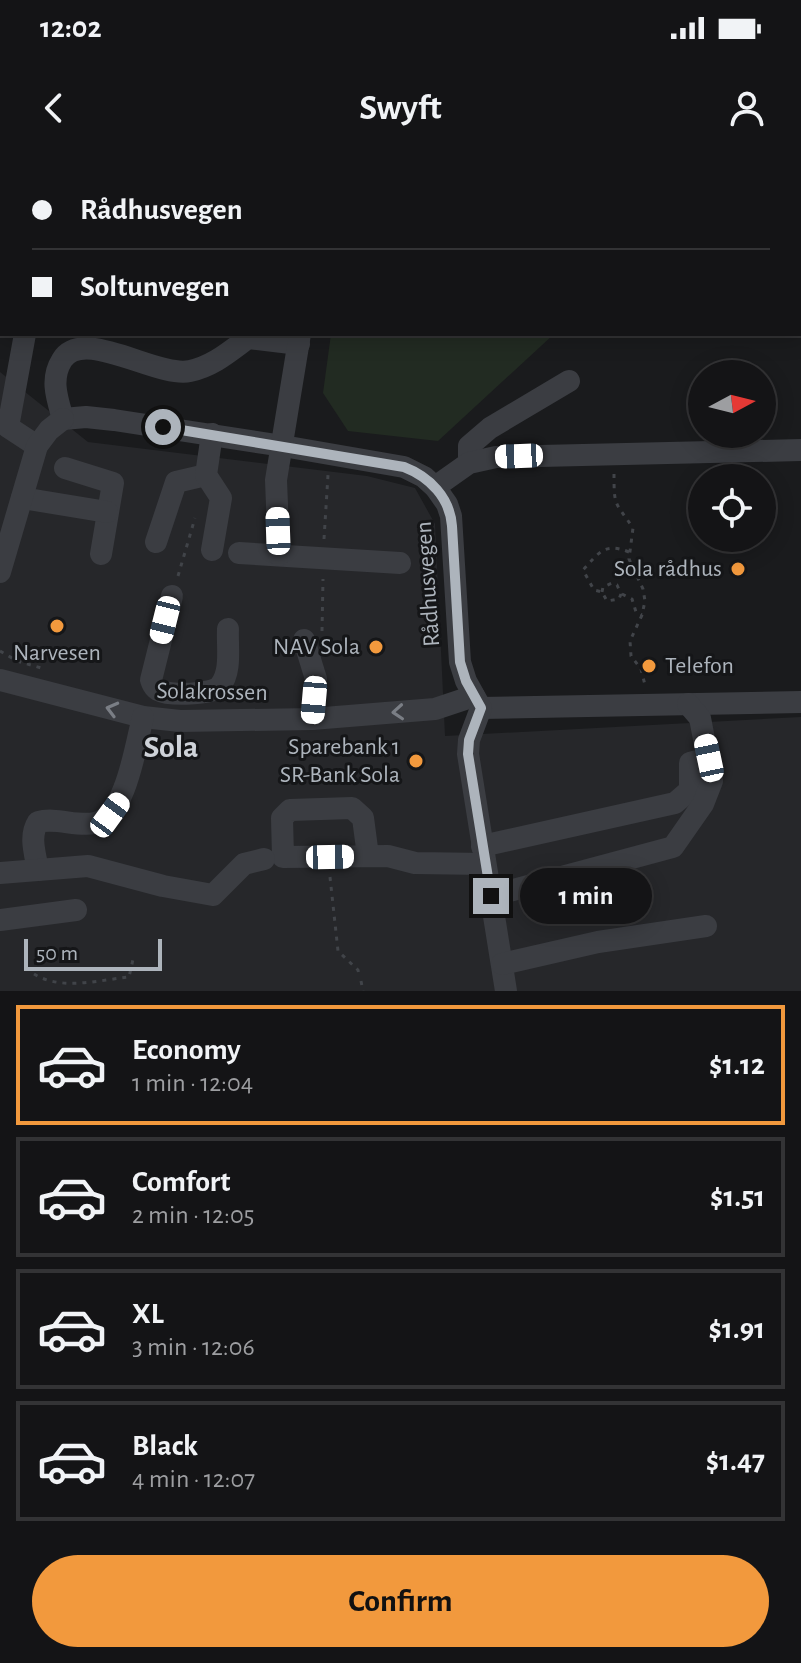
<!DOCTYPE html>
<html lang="en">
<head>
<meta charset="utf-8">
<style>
  body { margin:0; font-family:"Alegreya Sans",sans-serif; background:#1d1d1f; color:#f1f3f6; height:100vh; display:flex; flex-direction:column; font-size:30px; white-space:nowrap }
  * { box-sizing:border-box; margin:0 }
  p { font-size:26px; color:#9d9ea1 }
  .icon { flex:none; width:44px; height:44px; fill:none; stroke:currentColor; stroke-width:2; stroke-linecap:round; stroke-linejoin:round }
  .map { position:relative; height:831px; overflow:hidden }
  .side { display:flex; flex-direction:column; background:#141416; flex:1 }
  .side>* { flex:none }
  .top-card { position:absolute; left:0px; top:0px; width:802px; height:176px; box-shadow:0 4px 20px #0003,0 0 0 2px #333335; display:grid; align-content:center; height:176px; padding:0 32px; background:#141416 }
  .needle { width:52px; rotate:83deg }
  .controls { position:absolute; left:688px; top:200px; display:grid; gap:16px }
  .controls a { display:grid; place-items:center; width:88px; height:88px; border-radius:50%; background:#141416; box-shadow:0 4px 20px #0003,0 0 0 2px #333335; font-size:40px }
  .scale { position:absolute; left:24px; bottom:20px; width:138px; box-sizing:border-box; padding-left:8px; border:4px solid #adb4bc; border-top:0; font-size:22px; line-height:28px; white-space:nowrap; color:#adb4bc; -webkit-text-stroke:6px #151618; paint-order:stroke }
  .end { position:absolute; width:36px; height:36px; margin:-18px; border:10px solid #adb4bc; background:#111; box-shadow:0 0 0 4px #111 }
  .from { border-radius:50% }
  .bubble { position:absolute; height:56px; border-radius:28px; background:#141416; box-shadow:0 4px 20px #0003,0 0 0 2px #333335; font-size:26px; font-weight:700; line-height:56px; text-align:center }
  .car { position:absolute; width:24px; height:48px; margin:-24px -12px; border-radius:10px; box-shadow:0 0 6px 2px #0007; background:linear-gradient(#fff 24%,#345 0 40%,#fff 0 76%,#345 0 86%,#fff 0) }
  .top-card b { display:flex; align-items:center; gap:28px; height:76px; font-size:30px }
  .top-card b+b { border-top:2px solid #333335 }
  .top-card i { width:20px; height:20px; background:#f1f3f6 }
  ul { padding:14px 0 0; list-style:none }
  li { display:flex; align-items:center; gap:24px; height:120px; margin:0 16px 12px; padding:0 16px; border:4px solid #333335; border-radius:0px }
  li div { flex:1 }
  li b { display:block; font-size:30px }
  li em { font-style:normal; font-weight:700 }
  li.current { border-color:#f2993d }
  li>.icon { width:72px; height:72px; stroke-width:1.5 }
  .cta { display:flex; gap:16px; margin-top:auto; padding:16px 32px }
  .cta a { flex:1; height:92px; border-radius:48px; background:#f2993d; color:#111; font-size:32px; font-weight:700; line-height:92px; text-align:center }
  .status { display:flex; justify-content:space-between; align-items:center; height:56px; padding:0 40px; background:#141416; direction:ltr }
  .status svg { height:22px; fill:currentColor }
  header { display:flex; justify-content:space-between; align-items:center; height:104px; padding:0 32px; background:#141416; font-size:36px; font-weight:700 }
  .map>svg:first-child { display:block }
  .built { fill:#26272a }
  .green { fill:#222b22 }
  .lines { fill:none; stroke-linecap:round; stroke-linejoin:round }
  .path { stroke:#414449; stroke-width:3; stroke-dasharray:4 6; stroke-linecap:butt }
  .minor { stroke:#3b3d42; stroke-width:22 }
  .major { stroke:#575b61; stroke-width:28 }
  .oneway { stroke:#7a7e85 }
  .route { stroke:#adb4bc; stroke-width:10 }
  .poi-dot { fill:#f2993d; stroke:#151618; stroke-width:3 }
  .labels { text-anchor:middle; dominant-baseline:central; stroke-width:6; stroke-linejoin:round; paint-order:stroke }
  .poi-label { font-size:24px; fill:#adb4bc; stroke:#151618; text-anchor:end }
  .street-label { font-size:24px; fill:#adb4bc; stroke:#151618 }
  .district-label { font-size:32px; font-weight:bold; fill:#ced2d8; stroke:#151618 }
</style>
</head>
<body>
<div class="status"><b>12:02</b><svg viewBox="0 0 49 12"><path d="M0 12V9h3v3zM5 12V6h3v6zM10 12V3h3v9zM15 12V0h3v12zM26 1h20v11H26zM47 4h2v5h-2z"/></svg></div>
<header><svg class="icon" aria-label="back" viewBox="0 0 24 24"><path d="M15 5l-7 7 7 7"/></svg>Swyft<svg class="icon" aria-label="person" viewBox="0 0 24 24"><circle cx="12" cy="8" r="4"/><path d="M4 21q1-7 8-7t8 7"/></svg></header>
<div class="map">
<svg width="801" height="831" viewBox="0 0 801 831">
  <rect width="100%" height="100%" fill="#1a1b1d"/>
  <!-- built -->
  <polygon class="built" points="0,212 88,282 367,316 415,328 435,364 445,576 801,557 801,831 0,831"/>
  <!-- green -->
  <polygon class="green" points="331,174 554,174 438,281 348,271 323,233"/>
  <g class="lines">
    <!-- path -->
    <g class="path">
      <polyline points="800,121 801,121"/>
      <polyline points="0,148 2,149"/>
      <path d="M 614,314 C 614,348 615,341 633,368 L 629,399 L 643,429 L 645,441 L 642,455 L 630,481 L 631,496 L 641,509 L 645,525"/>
      <polyline points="324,379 328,315"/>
      <polyline points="178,416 195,358"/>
      <path d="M 602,432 L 603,427 L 612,423 L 617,425 L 621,434 L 619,439 L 607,441 L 602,432 L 594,430 L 583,410 C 599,393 604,382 629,392"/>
      <polyline points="622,434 632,439 636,452 642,455"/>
      <polyline points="322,471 323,419"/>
      <polyline points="0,491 17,501 41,508"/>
      <polyline points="330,717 338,791 358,810 359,815"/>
      <path d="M 34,814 C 61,831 99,820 129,817 L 134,795"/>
      <polyline points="361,821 363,831"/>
    </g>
    <!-- minor -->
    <g class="minor">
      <polyline points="25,174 8,267 37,286"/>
      <polyline points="63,259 86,257 114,260 283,286 404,307 424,317 435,327 447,344 451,356 460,502 466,521 481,548"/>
      <path d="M 63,259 C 57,238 50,219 62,200 C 83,166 156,218 190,211 C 213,206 229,192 248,178 L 299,184"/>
      <polyline points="469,303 469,286 490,268 569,221"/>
      <polyline points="65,308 113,323 101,394"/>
      <polyline points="435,327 469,303 496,297 801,290"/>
      <polyline points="22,338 107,352"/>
      <polyline points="156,382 176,322 206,315"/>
      <polyline points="212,390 221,338 206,315 212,274"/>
      <polyline points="239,393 400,403"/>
      <polyline points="279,395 276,320 300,174"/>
      <polyline points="0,412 37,286 49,270 63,259"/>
      <path d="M 172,436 L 151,520 C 153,525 153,527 158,530 C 169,536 213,535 220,526 C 232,511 227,487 228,469"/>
      <polyline points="304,480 316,519 312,559"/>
      <polyline points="0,520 143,557 180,561 312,559 435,549 474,536"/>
      <polyline points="481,548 801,542"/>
      <polyline points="481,548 469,580 468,594 506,831"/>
      <polyline points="482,686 675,643 690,630 690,603 709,598"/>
      <polyline points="368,696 363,658 352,648 290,650 282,658 283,697 388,696 415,703 485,704"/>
      <path d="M 38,710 C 35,693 29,676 38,662 C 56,657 77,667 95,663 C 126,657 136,583 143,557"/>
      <polyline points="0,713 88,706 163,726 213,735 244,704 264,699"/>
      <polyline points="491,736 673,687 703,644 712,621 700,558 688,544"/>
      <polyline points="0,760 76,750"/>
      <polyline points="502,804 598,782 706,766"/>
    </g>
    <!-- major -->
    <g class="major">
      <polyline points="800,91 801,92"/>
      <polyline points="0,93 2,93"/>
      <polyline points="0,116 2,115"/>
    </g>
  </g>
  <!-- one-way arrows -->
  <defs><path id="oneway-chevron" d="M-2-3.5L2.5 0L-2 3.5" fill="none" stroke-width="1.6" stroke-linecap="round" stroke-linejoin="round" transform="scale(2)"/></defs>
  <g class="oneway">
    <use href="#oneway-chevron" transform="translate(112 549) rotate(-165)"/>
    <use href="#oneway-chevron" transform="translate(398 552) rotate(176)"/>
  </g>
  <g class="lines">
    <!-- route -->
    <path class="route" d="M 163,267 L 404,307 C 430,317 450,338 452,366 L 460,502 L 466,521 L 481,548 L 469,580 L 468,594 L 491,736"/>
  </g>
  <!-- markers -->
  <g class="poi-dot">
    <circle cx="738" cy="409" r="8"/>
    <circle cx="57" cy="466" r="8"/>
    <circle cx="376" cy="487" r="8"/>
    <circle cx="649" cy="506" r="8"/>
    <circle cx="416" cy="601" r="8"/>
  </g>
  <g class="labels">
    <!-- poi labels -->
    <g class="poi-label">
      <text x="722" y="409">Sola rådhus</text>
      <text x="360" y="487">NAV Sola</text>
      <text x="57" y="493" text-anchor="middle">Narvesen</text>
      <text x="665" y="506" text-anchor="start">Telefon</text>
      <text x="400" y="587">Sparebank 1<tspan x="400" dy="28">SR-Bank Sola</tspan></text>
    </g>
    <!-- street labels -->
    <g class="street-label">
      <text transform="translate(428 424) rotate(-94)">Rådhusvegen</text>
      <text transform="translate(212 532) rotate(1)">Solakrossen</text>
    </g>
    <!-- district labels -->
    <g class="district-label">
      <text x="171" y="587">Sola</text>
    </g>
  </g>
</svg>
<div class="controls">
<a><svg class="needle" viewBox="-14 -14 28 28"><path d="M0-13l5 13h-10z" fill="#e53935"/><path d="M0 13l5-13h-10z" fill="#9d9ea1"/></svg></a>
<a><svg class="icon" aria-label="locate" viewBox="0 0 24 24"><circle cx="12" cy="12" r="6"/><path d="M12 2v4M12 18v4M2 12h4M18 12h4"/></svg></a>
</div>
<div class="scale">50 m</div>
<i class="end from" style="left:163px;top:267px"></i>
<i class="end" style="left:491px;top:736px"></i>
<div class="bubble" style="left:520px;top:708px;width:132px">1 min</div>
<i class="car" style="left:519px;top:296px;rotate:268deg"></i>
<i class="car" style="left:278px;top:371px;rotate:358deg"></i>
<i class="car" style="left:165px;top:460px;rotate:194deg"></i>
<i class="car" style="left:314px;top:540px;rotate:185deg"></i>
<i class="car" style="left:709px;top:598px;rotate:348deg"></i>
<i class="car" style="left:110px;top:655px;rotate:36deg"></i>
<i class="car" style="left:330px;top:697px;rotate:89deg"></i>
<div class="top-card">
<b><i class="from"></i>Rådhusvegen</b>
<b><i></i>Soltunvegen</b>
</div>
</div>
<section class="side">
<ul>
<li class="current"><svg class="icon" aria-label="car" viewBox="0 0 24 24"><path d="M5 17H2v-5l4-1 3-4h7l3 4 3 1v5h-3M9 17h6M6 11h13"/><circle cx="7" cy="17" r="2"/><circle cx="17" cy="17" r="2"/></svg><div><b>Economy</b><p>1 min · 12:04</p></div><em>$1.12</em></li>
<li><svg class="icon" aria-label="car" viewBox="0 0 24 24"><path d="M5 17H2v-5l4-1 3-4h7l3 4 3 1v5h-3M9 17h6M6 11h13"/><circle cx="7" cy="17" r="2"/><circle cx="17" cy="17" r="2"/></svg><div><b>Comfort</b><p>2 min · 12:05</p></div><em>$1.51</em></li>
<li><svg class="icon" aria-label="car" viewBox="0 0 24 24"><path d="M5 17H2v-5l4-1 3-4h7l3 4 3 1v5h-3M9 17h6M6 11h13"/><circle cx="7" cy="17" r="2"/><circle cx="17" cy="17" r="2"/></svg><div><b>XL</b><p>3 min · 12:06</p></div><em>$1.91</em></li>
<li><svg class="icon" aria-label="car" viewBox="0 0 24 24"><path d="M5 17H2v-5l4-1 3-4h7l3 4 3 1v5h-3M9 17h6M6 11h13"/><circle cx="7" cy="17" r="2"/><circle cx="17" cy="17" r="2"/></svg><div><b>Black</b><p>4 min · 12:07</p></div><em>$1.47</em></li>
</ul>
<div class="cta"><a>Confirm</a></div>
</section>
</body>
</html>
